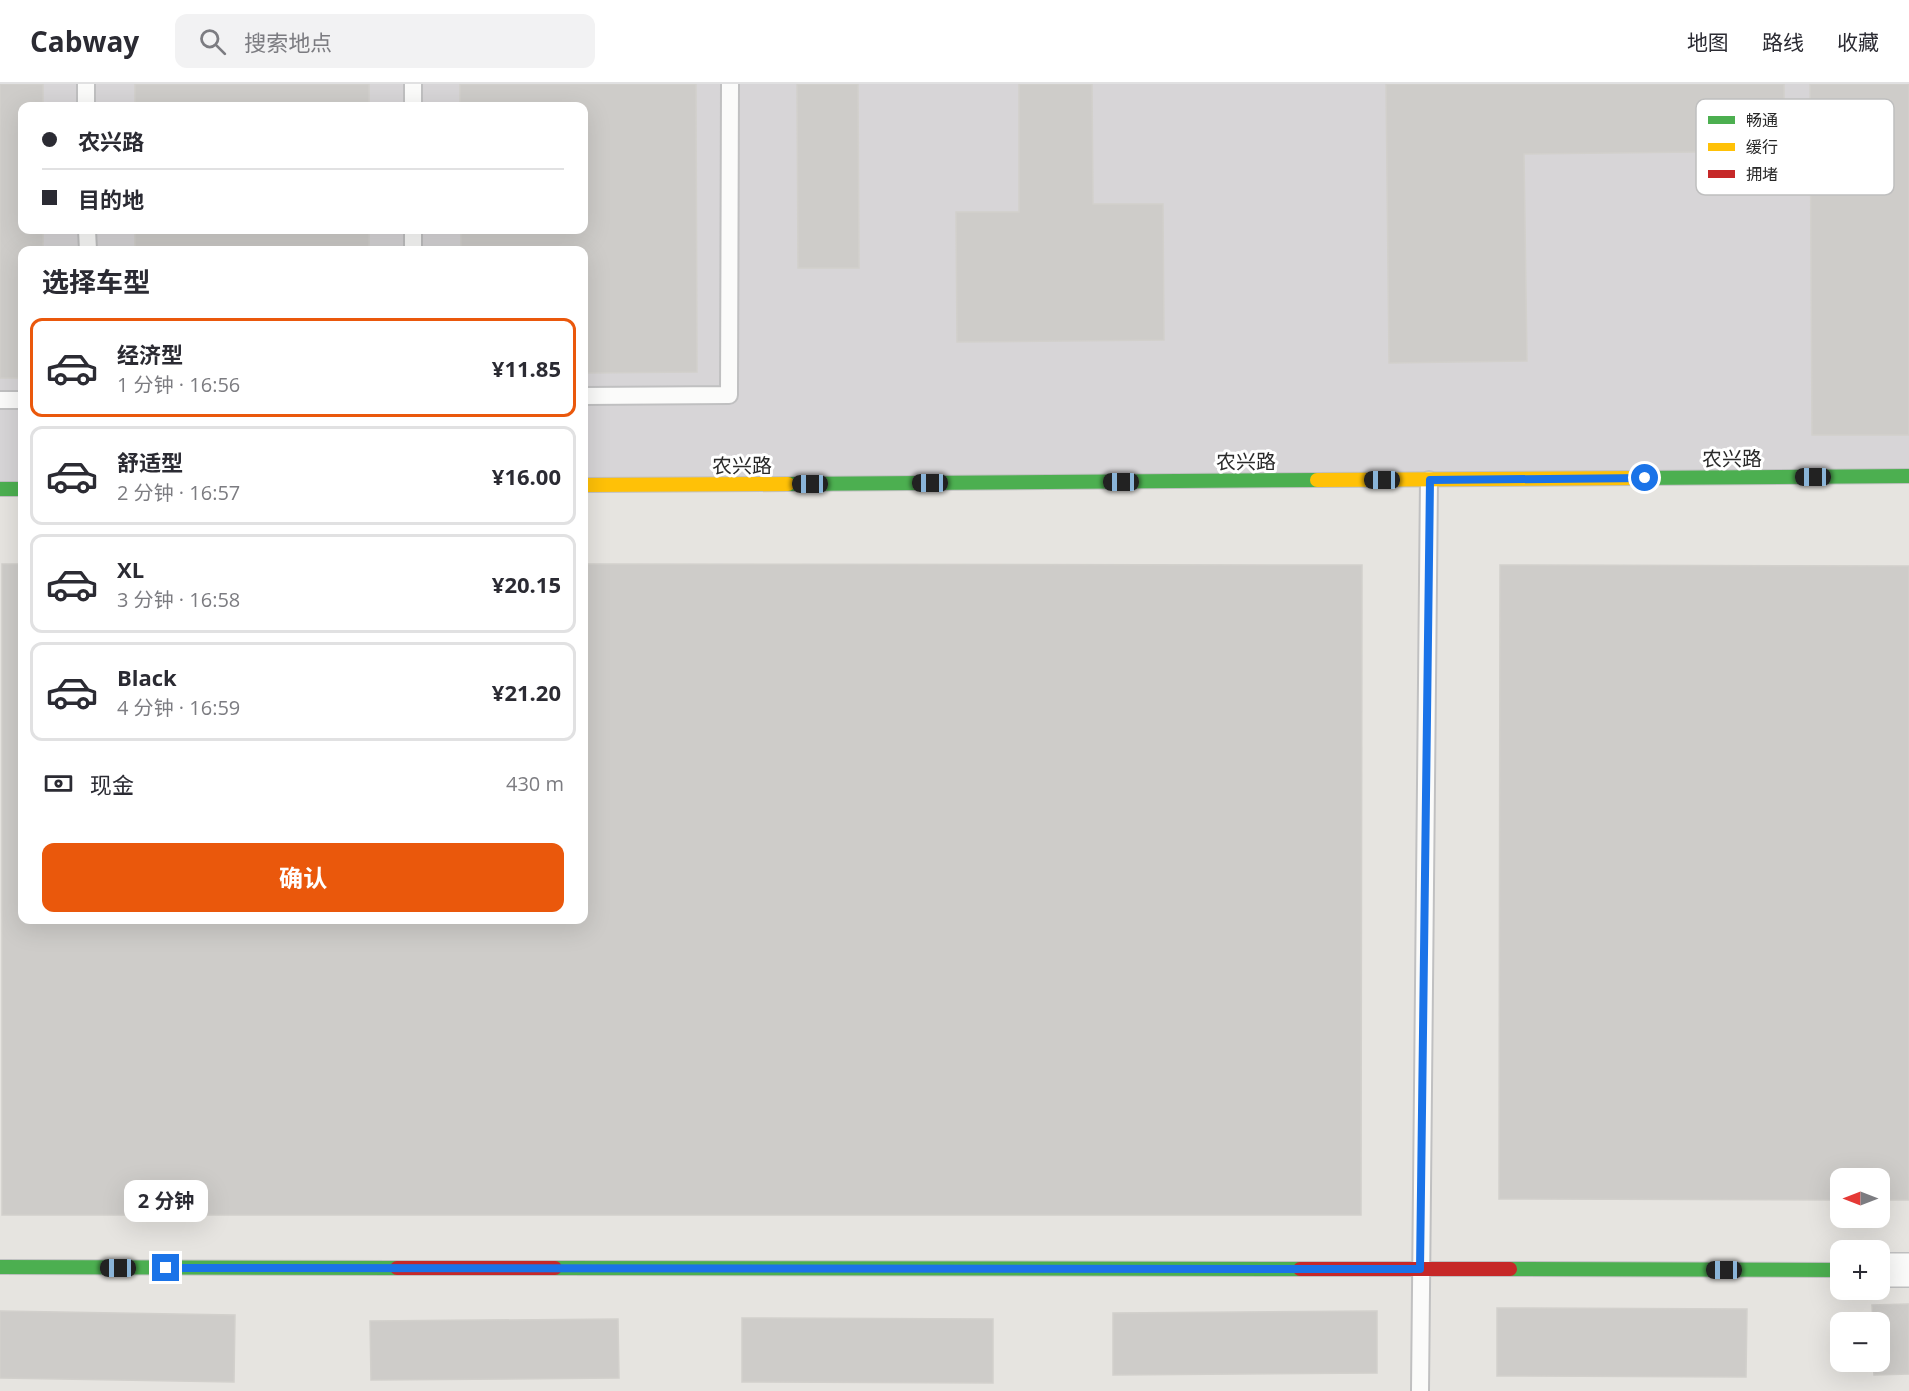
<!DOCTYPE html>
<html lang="zh">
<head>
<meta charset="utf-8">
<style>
  body { margin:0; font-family:"Open Sans","Noto Sans SC",sans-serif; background:#f2f2f3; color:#2b2b33; height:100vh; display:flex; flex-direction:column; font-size:22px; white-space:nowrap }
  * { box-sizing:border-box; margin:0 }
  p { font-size:20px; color:#7c7c81 }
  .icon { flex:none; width:33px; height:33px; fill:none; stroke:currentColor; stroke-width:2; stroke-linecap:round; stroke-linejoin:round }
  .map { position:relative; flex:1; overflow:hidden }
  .drawer { position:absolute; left:18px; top:162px; width:570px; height:678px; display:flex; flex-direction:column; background:#fff; border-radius:12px; box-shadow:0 6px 24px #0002 }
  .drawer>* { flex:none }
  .top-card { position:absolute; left:18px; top:18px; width:570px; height:132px; border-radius:12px; box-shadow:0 6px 24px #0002; display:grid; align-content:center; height:132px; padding:0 24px; background:#fff }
  .needle { width:39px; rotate:270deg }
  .fabs { position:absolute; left:1830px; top:1084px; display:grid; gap:12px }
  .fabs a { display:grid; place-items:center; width:60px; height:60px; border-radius:12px; background:#fff; box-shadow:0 6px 24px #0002; font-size:30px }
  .end { position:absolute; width:27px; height:27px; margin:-14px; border:8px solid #1a73e8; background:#fff; box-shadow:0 0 0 3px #fff }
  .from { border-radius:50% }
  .bubble { position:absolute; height:42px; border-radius:12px; background:#fff; box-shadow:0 6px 24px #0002; font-size:20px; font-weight:700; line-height:42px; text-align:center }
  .car { position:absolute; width:18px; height:36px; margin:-18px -9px; border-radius:8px; box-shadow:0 0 4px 2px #0007; background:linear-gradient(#222 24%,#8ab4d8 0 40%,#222 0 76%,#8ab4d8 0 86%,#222 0) }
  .top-card b { display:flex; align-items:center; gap:21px; height:57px; font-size:22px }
  .top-card b+b { border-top:2px solid #e1e1e2 }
  .top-card i { width:15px; height:15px; background:#2b2b33 }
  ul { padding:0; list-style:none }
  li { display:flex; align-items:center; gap:18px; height:99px; margin:0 12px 9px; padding:0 12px; border:3px solid #e1e1e2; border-radius:12px }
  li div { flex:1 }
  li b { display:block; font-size:22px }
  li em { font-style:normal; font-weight:700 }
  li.selected { border-color:#ea580c }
  li>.icon { width:54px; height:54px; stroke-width:1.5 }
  h2 { padding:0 24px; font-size:27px; line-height:72px }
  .pay { display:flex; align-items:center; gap:15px; height:66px; padding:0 24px; font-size:22px }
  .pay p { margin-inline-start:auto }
  .action { display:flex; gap:12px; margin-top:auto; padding:12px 24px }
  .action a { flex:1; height:69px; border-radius:12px; background:#ea580c; color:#fff; font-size:24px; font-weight:700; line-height:69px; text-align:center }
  header { display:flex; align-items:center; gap:36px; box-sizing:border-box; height:84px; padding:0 30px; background:#fff; border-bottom:2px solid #e1e1e2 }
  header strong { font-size:28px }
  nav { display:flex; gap:33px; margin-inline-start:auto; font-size:21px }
  .search { width:420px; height:54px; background:#f2f2f3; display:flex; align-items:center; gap:15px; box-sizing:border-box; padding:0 21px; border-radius:12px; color:#7c7c81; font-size:22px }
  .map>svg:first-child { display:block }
  .industrial { fill:#d7d5d7; fill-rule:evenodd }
  .building { fill:#ceccc9; stroke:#d2d0cc; stroke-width:1.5 }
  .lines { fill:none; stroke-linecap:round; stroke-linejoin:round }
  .lane-casing { stroke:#c0c0c1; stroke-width:20 }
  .street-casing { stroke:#c0c0c1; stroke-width:36 }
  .fast-casing { stroke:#c0c0c1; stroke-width:16 }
  .slow-casing { stroke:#c0c0c1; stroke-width:16 }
  .jam-casing { stroke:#c0c0c1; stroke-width:16 }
  .lane { stroke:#fbfbfa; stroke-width:16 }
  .street { stroke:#fbfbfa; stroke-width:33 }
  .fast { stroke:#4caf50; stroke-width:14 }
  .slow { stroke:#ffc107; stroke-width:14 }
  .jam { stroke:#c62828; stroke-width:14 }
  .route { stroke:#1a73e8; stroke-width:8 }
  .labels { text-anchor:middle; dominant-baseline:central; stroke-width:6; stroke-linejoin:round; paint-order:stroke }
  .street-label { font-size:20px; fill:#292929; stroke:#fff }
  .key { fill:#fff; stroke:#bfbfbf; stroke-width:1.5 }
  .key-label { font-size:16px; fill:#292929 }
</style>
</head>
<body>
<header>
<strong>Cabway</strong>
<div class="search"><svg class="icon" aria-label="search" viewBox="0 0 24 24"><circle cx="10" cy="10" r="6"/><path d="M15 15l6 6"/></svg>搜索地点</div>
<nav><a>地图</a><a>路线</a><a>收藏</a></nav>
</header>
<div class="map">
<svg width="1909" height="1307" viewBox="0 0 1909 1307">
  <rect width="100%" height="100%" fill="#e6e4e0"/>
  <!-- industrial -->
  <path class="industrial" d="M 0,0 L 1909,0 L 1909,392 L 584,401 L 584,166 L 22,166 L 22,405 L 0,405 ZM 22,22 L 584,22 L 584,146 L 22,146 Z"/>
  <!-- building -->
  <g class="building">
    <polygon points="0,0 43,0 43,22 22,22 22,146 43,146 43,166 22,166 22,294 0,294"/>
    <rect x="135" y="0" width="234" height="22"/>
    <polygon points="460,0 696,0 697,288 584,289 584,166 461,166 461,146 584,146 584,22 460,22"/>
    <polygon points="797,0 858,0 859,184 798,184"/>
    <polygon points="1019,0 1092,0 1093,120 1163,120 1164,256 957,258 956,128 1019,128"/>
    <polygon points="1386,0 1784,0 1784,67 1524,70 1527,277 1389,279"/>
    <polygon points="1810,0 1909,0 1909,351 1812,351"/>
    <rect x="135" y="146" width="234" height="20"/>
    <polygon points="2,480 22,480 22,836 584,836 584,480 1362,481 1361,1131 2,1131"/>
    <polygon points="1500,481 1909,482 1909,1116 1880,1116 1880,1095 1840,1095 1840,1116 1499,1115"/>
    <polygon points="1909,1220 1909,1290 1874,1291 1873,1278 1880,1278 1880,1239 1873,1239 1872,1221"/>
    <polygon points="1497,1224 1747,1225 1746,1293 1497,1292"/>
    <polygon points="0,1227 235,1231 234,1298 0,1294"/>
    <polygon points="1377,1227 1377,1289 1113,1291 1113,1229"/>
    <polygon points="742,1234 993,1235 993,1299 742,1298"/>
    <polygon points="618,1235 619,1294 371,1296 370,1237"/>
  </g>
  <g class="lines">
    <!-- lane casing -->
    <g class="lane-casing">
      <g id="lane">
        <polyline points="86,0 86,22"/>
        <polyline points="413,0 413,22"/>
        <polyline points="87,146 88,166"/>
        <polyline points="413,146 413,166"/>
        <polyline points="584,312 729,311 730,0"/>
        <polyline points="0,316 22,316"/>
        <polyline points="1420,1307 1429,396"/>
      </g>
    </g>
    <!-- street casing -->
    <g class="street-casing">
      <polyline id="street" points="1880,1186 1909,1186"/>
    </g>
    <!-- fast casing -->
    <g class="fast-casing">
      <g id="fast">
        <polyline points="1634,394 1909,392"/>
        <polyline points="788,400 1317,396"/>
        <polyline points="0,405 22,405"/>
        <polyline points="0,1183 397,1184"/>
        <polyline points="555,1184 1300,1185"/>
        <polyline points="1510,1185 1840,1186"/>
      </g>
    </g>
    <!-- slow casing -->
    <g class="slow-casing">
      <g id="slow">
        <polyline points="1317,396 1634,394"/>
        <polyline points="584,401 788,400"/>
      </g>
    </g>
    <!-- jam casing -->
    <g class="jam-casing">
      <g id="jam">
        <polyline points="397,1184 555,1184"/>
        <polyline points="1300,1185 1510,1185"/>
      </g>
    </g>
    <!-- lane -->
    <use href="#lane" class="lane"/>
    <!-- street -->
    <use href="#street" class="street"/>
    <!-- fast -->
    <use href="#fast" class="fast"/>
    <!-- slow -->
    <use href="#slow" class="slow"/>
    <!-- jam -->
    <use href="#jam" class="jam"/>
  </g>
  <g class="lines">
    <!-- route -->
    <polyline class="route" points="166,1184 1420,1185 1430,396 1645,394"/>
  </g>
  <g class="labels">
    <!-- street labels -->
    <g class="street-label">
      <text x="1732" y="374">农兴路</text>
      <text x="1246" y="377">农兴路</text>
      <text x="742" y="381">农兴路</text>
    </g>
  </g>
  <!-- legend -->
  <rect x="1696" y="15" width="198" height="96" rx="9" class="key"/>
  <rect x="1708" y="32" width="27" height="8" fill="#4caf50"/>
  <rect x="1708" y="59" width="27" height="8" fill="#ffc107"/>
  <rect x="1708" y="86" width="27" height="8" fill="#c62828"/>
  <g class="key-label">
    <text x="1746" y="42">畅通</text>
    <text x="1746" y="69">缓行</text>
    <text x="1746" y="96">拥堵</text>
  </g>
</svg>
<div class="fabs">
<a><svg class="needle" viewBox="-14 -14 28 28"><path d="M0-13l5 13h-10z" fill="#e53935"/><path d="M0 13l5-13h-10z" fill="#7c7c81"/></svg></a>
<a>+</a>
<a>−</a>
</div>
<i class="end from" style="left:1645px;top:394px"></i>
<i class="end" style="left:166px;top:1184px"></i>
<div class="bubble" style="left:124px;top:1096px;width:84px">2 分钟</div>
<i class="car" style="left:1813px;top:393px;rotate:270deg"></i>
<i class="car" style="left:1382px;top:396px;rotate:270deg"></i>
<i class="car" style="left:1121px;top:398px;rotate:270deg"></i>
<i class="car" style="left:930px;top:399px;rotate:270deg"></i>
<i class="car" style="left:810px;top:400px;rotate:270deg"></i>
<i class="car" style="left:118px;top:1184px;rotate:270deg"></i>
<i class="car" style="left:1724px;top:1186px;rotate:270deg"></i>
<div class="top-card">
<b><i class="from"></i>农兴路</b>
<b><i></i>目的地</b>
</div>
<section class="drawer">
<h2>选择车型</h2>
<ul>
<li class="selected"><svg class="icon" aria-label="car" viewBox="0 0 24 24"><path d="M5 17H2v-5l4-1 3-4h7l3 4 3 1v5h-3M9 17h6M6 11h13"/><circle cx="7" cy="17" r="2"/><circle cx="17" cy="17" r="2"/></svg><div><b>经济型</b><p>1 分钟 · 16:56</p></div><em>¥11.85</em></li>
<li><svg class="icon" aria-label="car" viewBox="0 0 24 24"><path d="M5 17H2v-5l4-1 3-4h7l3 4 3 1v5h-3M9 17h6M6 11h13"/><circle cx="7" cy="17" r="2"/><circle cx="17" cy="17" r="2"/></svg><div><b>舒适型</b><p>2 分钟 · 16:57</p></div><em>¥16.00</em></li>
<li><svg class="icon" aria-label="car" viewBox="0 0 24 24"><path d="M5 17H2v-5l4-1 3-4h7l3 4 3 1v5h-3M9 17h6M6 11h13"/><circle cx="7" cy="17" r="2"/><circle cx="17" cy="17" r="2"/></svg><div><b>XL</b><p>3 分钟 · 16:58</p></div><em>¥20.15</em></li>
<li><svg class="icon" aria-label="car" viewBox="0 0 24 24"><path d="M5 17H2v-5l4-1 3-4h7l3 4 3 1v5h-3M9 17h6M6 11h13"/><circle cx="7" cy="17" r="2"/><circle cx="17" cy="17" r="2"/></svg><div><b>Black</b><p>4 分钟 · 16:59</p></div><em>¥21.20</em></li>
</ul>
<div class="pay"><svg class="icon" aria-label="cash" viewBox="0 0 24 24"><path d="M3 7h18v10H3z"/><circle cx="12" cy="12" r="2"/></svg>现金<p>430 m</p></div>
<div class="action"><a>确认</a></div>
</section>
</div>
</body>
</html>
